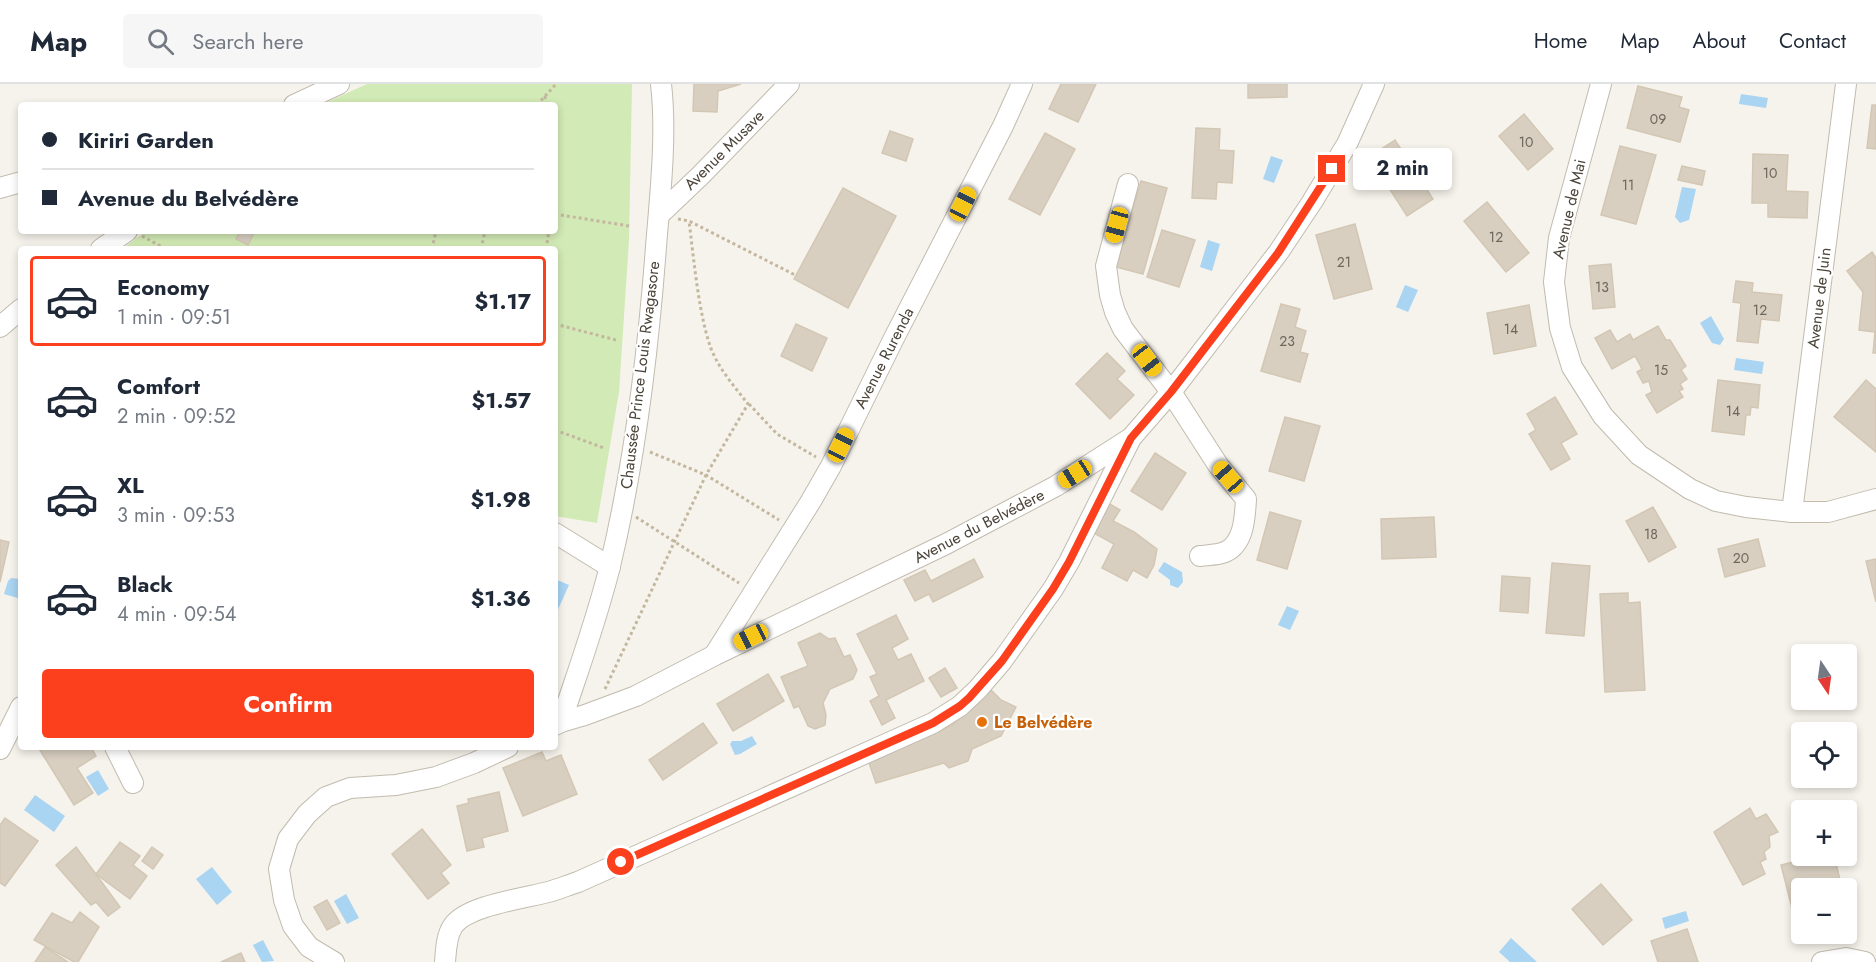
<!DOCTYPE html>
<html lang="en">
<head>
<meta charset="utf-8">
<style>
  body { margin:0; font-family:Jost,sans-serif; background:#f6f6f7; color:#1f2937; height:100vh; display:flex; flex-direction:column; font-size:22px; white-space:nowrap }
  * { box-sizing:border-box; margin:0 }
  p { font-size:20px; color:#747a83 }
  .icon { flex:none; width:33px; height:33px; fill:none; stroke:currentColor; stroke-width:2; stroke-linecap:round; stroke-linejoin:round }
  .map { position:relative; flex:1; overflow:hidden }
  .details { position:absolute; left:18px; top:162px; width:540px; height:504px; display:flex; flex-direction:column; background:#fff; border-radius:6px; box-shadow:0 3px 9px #0003 }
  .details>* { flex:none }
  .top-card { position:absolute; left:18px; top:18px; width:540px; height:132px; border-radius:6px; box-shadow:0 3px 9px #0003; display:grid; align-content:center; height:132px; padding:0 24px; background:#fff }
  .needle { width:39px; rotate:167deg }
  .controls { position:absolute; left:1791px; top:560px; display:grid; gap:12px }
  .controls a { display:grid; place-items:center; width:66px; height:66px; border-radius:6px; background:#fff; box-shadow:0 3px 9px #0003; font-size:30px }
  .end { position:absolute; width:27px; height:27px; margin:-14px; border:8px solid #fc3f1d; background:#fff; box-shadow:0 0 0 3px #fff }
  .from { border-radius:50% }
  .bubble { position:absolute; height:42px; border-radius:6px; background:#fff; box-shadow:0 3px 9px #0003; font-size:20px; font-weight:700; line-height:42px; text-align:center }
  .car { position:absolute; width:18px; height:36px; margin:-18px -9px; border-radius:8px; box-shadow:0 0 4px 2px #0007; background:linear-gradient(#f5c518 24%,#345 0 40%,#f5c518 0 76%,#345 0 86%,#f5c518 0) }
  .top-card b { display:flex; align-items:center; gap:21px; height:57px; font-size:22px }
  .top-card b+b { border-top:2px solid #e0e1e3 }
  .top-card i { width:15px; height:15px; background:#1f2937 }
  ul { padding:10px 0 0; list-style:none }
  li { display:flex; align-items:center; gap:18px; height:90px; margin:0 12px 9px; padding:0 12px; border:3px solid transparent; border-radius:6px }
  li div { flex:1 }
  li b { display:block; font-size:22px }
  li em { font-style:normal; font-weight:700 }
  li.active { border-color:#fc3f1d }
  li>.icon { width:54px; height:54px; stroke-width:1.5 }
  .cta { display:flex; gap:12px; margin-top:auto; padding:12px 24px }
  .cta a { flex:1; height:69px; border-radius:6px; background:#fc3f1d; color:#fff; font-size:24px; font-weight:700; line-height:69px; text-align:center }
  header { display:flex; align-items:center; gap:36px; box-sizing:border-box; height:84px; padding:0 30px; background:#fff; border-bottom:2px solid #e0e1e3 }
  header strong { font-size:28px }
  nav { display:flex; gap:33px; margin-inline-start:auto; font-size:21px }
  .search { width:420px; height:54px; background:#f6f6f7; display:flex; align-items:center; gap:15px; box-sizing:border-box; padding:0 21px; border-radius:6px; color:#747a83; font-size:22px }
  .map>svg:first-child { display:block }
  .green { fill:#d2eab5 }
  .water { fill:#a9d4f2 }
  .building { fill:#d8cfc1; stroke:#d3c7b4; stroke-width:1.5 }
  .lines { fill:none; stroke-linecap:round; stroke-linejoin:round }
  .minor-casing { stroke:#c2bbae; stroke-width:22 }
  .path { stroke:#c4b79f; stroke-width:3; stroke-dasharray:3 3; stroke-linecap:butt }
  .minor { stroke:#fff; stroke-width:20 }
  .route { stroke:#fc3f1d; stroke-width:8 }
  .food-dot { fill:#e8710a; stroke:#fff; stroke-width:2 }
  .labels { text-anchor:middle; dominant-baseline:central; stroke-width:4.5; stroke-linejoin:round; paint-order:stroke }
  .number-label { font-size:14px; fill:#6e675b }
  .street-label { font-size:16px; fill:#4b4439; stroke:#fff }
  .food-label { font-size:16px; font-weight:bold; fill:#c56008; stroke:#fff; text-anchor:start }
</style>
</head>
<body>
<header>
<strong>Map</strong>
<div class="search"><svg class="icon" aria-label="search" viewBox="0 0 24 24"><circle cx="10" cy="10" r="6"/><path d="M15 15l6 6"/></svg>Search here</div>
<nav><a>Home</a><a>Map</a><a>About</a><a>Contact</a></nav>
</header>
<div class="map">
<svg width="1876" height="878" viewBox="0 0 1876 878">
  <rect width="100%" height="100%" fill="#f6f3ec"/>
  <!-- green -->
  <polygon class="green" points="367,0 632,0 629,156 619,308 597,439 555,432 555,165 122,165 146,147 555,147 555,21 321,21"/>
  <!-- water -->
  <g class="water">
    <polygon points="1741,10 1768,14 1766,24 1739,20"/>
    <polygon points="1271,72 1283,76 1274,99 1263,95"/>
    <polygon points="1682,103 1696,105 1689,136 1680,139 1675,133"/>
    <polygon points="1208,156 1220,160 1212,187 1200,183"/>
    <polygon points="1405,201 1418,206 1408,228 1396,223"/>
    <polygon points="1711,232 1724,255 1720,261 1712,259 1700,239"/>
    <polygon points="1736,274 1764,278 1762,290 1734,286"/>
    <polygon points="1164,478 1182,488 1183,498 1178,504 1170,501 1170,496 1158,487"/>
    <polygon points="11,494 20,495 21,515 4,510 8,497"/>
    <polygon points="555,495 569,501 556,530 555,530"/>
    <polygon points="1287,522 1299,527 1290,546 1278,541"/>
    <polygon points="752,652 757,660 740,670 735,671 730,660 732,657 741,657"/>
    <polygon points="98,686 109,705 98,712 86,693"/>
    <polygon points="35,711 65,732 54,748 24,726"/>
    <polygon points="212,783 232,808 217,821 196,795"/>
    <polygon points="346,810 359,834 347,840 334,817"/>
    <polygon points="1686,827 1689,837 1665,845 1662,834"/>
    <polygon points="1511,854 1537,878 1510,878 1499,868"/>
    <polygon points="263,856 274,877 262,878 253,861"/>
  </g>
  <!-- building -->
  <g class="building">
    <polygon points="694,0 741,0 718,7 717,28 693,27"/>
    <polygon points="1061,0 1096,0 1078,38 1049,25"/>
    <polygon points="1248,0 1287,0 1287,13 1248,14"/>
    <polygon points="1638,2 1682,13 1679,23 1689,26 1680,58 1627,44"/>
    <polygon points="1872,21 1876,21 1876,65 1867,64"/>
    <polygon points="1524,30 1553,65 1528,86 1499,52"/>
    <polygon points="1196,44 1220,45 1219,66 1234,67 1232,99 1217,98 1216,115 1192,114"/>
    <polygon points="890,47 913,55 906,77 882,69"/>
    <polygon points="1045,49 1075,65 1040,131 1009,115"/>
    <polygon points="1395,56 1433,115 1407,132 1369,73"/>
    <polygon points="1620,62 1656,71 1636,140 1601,131"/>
    <polygon points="1753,70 1788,71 1786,107 1808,108 1807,134 1768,133 1768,119 1752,119"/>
    <polygon points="1682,82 1705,87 1702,101 1678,96"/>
    <polygon points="1141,97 1167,104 1143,190 1116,183"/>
    <polygon points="843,104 896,132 848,224 794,195"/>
    <polygon points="1487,118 1529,169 1506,188 1464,137"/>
    <polygon points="1355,140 1372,205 1334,215 1316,151"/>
    <polygon points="1162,146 1195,156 1179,203 1147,193"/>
    <polygon points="240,147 255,147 248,161 236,155"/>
    <polygon points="1872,168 1876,174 1876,269 1873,269 1875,248 1859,246 1863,208 1847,187"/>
    <polygon points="1611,180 1615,223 1593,225 1589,182"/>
    <polygon points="1736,197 1753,199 1752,208 1782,211 1779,237 1761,235 1758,259 1737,257 1741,219 1733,218"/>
    <polygon points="1281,220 1300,225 1295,243 1306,247 1300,268 1308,270 1300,298 1261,287"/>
    <polygon points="1529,221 1536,262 1494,270 1487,229"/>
    <polygon points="796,240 827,254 812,287 781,272"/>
    <polygon points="1658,242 1666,256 1670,256 1686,282 1681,286 1687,295 1680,300 1683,305 1679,307 1683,313 1657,329 1646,311 1652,308 1649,297 1643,299 1637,288 1642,285 1635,272 1612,285 1595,254 1610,246 1617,258 1630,250 1633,256"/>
    <polygon points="1107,269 1125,287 1117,295 1134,311 1110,335 1076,300"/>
    <polygon points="1718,296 1760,301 1758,324 1751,323 1750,331 1746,331 1744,351 1712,347"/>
    <polygon points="1866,296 1876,305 1876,368 1834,333"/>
    <polygon points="1555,313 1577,350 1561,359 1570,375 1551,386 1529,350 1536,346 1527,330"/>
    <polygon points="1285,333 1320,342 1304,397 1269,387"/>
    <polygon points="1155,369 1186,389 1162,426 1131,407"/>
    <polygon points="1108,419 1120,426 1113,437 1134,448 1157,465 1154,481 1147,494 1133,486 1127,497 1102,484 1114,460 1092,448"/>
    <polygon points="1653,423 1676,463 1649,478 1626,437"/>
    <polygon points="1270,428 1301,437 1287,485 1257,476"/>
    <polygon points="1434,433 1436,473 1382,475 1381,435"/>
    <polygon points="1758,455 1765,482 1725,493 1718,465"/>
    <polygon points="0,456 9,458 0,498"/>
    <polygon points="974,475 983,493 933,518 929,510 915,517 904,496 925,486 931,497"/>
    <polygon points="1876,475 1876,518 1866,477"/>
    <polygon points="1552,479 1590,482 1584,552 1546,549"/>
    <polygon points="1502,492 1530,494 1528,529 1500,527"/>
    <polygon points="1628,509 1628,519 1640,518 1645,606 1605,608 1600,510"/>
    <polygon points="896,531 908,555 892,564 898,576 911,570 924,597 886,616 895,634 882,641 870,617 879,612 870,593 877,590 857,550"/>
    <polygon points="820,549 829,555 835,554 844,573 850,571 857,586 853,595 830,605 823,619 826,631 825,641 815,645 808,642 799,622 794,624 781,593 808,582 798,559"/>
    <polygon points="945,584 957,604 941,613 929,594"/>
    <polygon points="768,590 784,617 733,647 717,620"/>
    <polygon points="991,606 1001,616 1016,623 1001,652 972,665 968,677 949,684 944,679 876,699 869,679 952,641"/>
    <polygon points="703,639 717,659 663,696 649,676"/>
    <polygon points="38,663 91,663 96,672 77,684 93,709 74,721"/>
    <polygon points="542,668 546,677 561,671 577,710 523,732 503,684"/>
    <polygon points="499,708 508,747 482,754 484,763 467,767 457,722 469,719 468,715"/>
    <polygon points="1750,724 1756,735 1766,730 1778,748 1769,752 1770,763 1764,768 1766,775 1760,778 1765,790 1743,801 1714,748"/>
    <polygon points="5,734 38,757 5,802 0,799 0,741"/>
    <polygon points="422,745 451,781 441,789 449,799 428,815 392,770"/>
    <polygon points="120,758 140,772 133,781 147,792 130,815 96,790"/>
    <polygon points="76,763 120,823 108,832 96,818 91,821 56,781"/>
    <polygon points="152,763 163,771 153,785 142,777"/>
    <polygon points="1820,771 1834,771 1842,804 1802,804 1802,831 1794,832 1781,781"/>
    <polygon points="1601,800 1632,836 1603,861 1572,825"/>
    <polygon points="327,816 340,839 327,846 314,823"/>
    <polygon points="80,828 99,843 78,878 74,878 34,856 52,829 72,839"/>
    <polygon points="1687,845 1698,878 1658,878 1651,857"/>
    <polygon points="45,863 68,878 35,878"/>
    <polygon points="241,869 245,878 221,878"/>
  </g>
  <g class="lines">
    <!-- minor casing -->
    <g class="minor-casing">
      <g id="minor">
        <polyline points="1601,0 1559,154 1554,198 1560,244 1572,283 1603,332 1639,371 1690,405 1716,417 1746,423 1792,428 1828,428 1876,415"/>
        <polyline points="294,21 339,0"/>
        <path d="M 1128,100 L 1106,182 L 1110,211 L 1115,228 L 1123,245 L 1171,308 L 1218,381 L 1246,415 C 1245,433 1244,460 1225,468 C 1218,471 1208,471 1200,472"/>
        <polyline points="0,104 21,98"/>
        <polyline points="659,131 701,91 789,0"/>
        <polyline points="101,165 127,147"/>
        <polyline points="0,243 21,225"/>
        <polyline points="1792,428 1846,0"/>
        <polyline points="555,449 610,483"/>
        <polyline points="715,570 811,417 831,382 893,256 1003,42 1022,0"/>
        <polyline points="561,638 585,631 636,612 715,571 946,460 1056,402 1131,354 1171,308 1278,169 1312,118 1347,60 1374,0"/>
        <path d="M 555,641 L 561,638 C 578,587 597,535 610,482 C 635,378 648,270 656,163 C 660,112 667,51 661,0"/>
        <polyline points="115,663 133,699"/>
        <polyline points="0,665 21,623"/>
        <polyline points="334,878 309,863 293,842 284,816 279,785 288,755 307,730 326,713 350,704 396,701 436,693 474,679 508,663"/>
        <path d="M 445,878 C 446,867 446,852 453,842 C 467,821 527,814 552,807 C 561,804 569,801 578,798 L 933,639 L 960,622 L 978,605 L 1002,577 L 1053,505 L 1069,478 L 1131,354"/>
        <polyline points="1822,878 1846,874 1865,878"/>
      </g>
    </g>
    <!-- path -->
    <g class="path">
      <polyline points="545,12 546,21"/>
      <polyline points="537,21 556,0"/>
      <polyline points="555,130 629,142"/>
      <polyline points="678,135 689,137 795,191"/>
      <polyline points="142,152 166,165"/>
      <polyline points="432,165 436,147"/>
      <polyline points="481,165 485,147"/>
      <polyline points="546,165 549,147"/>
      <polyline points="555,240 616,256"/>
      <polyline points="749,320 777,350 816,373"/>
      <polyline points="555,346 604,364"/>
      <polyline points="650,368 706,391 779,436"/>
      <polyline points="636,433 739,499"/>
      <path d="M 605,605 L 706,391 L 748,320 C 734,302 718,284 710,262 C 698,225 694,176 689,137"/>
    </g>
    <!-- minor -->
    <use href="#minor" class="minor"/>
  </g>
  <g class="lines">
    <!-- route -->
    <polyline class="route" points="621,778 933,639 960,622 969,614 1002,577 1053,505 1069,478 1131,354 1171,308 1278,169 1332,85"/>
  </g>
  <!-- markers -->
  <circle class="food-dot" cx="982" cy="638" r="6"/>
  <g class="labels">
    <!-- number labels -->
    <g class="number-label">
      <text x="1658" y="35">09</text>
      <text x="1526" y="58">10</text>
      <text x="1770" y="89">10</text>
      <text x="1628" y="101">11</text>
      <text x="1496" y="153">12</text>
      <text x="1344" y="178">21</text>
      <text x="1602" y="203">13</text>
      <text x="1760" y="226">12</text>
      <text x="1511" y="245">14</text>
      <text x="1287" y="257">23</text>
      <text x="1661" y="286">15</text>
      <text x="1733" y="327">14</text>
      <text x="1651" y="450">18</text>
      <text x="1741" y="474">20</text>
    </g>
    <!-- street labels -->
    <g class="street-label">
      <text transform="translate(724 66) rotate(-45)">Avenue Musave</text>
      <text transform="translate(1569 125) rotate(-77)">Avenue de Mai</text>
      <text transform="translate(1819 214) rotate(-83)">Avenue de Juin</text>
      <text transform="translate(884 274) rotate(-63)">Avenue Rurenda</text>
      <text transform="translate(640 291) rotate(-83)">Chaussée Prince Louis Rwagasore</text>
      <text transform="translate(979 442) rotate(-27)">Avenue du Belvédère</text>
    </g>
    <!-- food labels -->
    <g class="food-label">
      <text x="994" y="638">Le Belvédère</text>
    </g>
  </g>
</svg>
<div class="controls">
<a><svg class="needle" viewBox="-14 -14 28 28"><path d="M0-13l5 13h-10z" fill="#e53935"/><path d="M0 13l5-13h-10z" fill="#747a83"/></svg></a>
<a><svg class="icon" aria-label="locate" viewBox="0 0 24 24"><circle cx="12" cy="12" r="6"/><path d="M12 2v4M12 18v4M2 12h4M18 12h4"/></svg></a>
<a>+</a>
<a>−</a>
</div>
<i class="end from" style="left:621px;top:778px"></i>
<i class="end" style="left:1332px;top:85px"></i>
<div class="bubble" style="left:1353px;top:64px;width:99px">2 min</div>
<i class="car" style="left:963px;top:120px;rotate:27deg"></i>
<i class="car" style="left:1117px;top:141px;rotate:195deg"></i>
<i class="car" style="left:1147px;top:276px;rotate:142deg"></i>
<i class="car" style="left:841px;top:361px;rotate:26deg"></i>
<i class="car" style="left:1075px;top:390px;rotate:238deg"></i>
<i class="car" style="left:1228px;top:393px;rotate:319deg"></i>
<i class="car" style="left:751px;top:553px;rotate:244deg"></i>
<div class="top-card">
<b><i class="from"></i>Kiriri Garden</b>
<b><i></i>Avenue du Belvédère</b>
</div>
<section class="details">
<ul>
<li class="active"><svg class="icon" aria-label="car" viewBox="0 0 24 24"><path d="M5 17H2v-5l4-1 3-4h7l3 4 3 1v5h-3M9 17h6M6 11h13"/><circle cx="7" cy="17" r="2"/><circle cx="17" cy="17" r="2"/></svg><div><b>Economy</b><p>1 min · 09:51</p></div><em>$1.17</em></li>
<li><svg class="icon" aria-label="car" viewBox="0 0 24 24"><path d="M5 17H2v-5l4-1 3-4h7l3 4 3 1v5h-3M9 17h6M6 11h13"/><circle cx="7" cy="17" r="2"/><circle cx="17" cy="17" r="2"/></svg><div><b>Comfort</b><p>2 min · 09:52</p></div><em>$1.57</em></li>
<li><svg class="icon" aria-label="car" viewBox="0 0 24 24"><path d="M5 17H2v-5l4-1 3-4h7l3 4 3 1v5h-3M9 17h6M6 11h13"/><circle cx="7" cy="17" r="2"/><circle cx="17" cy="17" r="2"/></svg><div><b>XL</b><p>3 min · 09:53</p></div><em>$1.98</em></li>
<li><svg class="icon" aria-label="car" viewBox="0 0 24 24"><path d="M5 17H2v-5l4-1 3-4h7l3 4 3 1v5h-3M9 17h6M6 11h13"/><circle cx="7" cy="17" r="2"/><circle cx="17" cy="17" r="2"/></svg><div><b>Black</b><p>4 min · 09:54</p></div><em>$1.36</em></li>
</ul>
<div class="cta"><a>Confirm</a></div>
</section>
</div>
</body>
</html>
